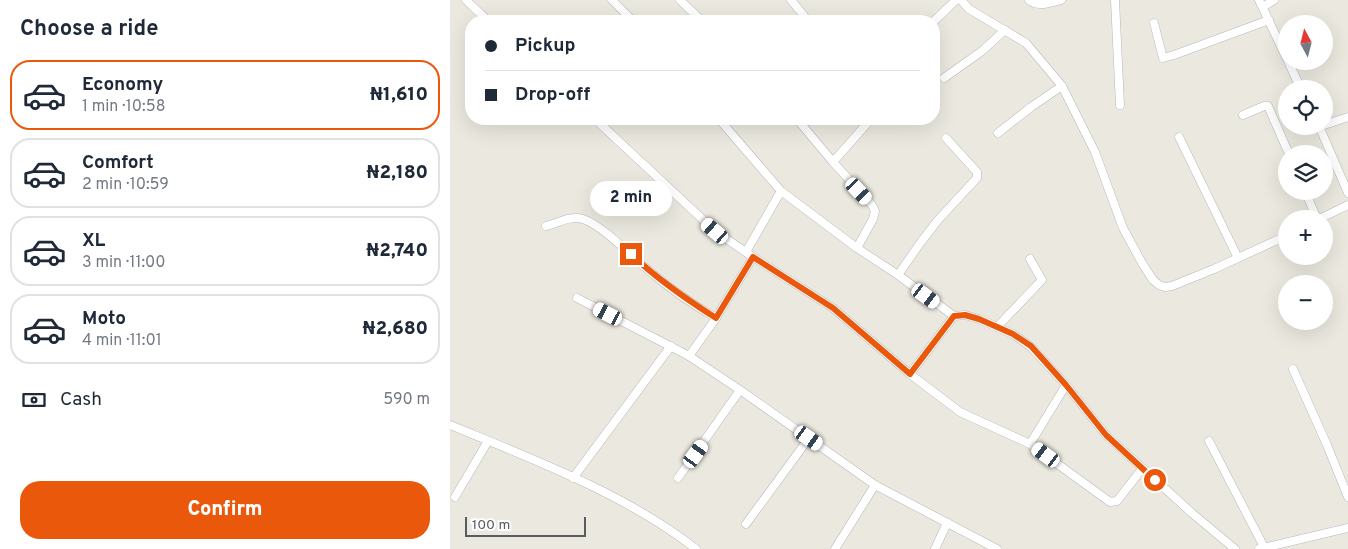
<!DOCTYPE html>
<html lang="en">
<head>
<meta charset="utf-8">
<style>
  body { margin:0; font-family:Overpass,sans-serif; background:#f6f6f7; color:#1f2937; height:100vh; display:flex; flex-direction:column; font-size:19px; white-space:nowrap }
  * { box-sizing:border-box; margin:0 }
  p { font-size:16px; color:#747a83 }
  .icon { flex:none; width:28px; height:28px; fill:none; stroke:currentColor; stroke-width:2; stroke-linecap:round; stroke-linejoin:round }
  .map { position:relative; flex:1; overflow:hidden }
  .sheet { display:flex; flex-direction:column; background:#fff; width:450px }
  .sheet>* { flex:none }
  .banner { position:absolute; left:15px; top:15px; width:475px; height:110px; border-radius:20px; box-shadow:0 5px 20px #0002; display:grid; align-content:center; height:110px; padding:0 20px; background:#fff }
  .needle { width:32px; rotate:353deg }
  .tools { position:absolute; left:828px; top:15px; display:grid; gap:10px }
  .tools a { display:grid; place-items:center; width:55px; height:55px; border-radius:50%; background:#fff; box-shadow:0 5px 20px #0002; font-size:25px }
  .scale { position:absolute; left:15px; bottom:12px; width:121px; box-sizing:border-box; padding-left:5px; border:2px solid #585b60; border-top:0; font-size:14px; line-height:18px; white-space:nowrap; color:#585b60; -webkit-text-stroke:4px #fff; paint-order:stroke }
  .end { position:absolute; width:22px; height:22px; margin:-11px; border:6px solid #ea580c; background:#fff; box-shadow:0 0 0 2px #fff }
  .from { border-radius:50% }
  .bubble { position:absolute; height:35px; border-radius:18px; background:#fff; box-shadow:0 5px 20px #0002; font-size:16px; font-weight:800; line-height:35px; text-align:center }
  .car { position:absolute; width:15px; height:30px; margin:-15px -8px; border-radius:6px; box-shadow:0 0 4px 1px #0007; background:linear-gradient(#fff 24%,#345 0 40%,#fff 0 76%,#345 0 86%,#fff 0) }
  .banner b { display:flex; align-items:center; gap:18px; height:48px; font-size:19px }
  .banner b+b { border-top:1px solid #e0e1e3 }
  .banner i { width:12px; height:12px; background:#1f2937 }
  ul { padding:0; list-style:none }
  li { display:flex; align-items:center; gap:15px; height:70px; margin:0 10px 8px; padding:0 10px; border:2px solid #e0e1e3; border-radius:20px }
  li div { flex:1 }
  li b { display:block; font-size:19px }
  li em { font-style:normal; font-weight:800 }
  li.active { border-color:#ea580c }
  li>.icon { width:45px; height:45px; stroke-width:1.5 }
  h2 { padding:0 20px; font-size:22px; line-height:60px }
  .pay { display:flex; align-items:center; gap:12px; height:55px; padding:0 20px; font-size:19px }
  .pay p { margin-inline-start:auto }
  .cta { display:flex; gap:10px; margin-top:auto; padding:10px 20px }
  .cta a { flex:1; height:58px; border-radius:20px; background:#ea580c; color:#fff; font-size:20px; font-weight:800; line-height:58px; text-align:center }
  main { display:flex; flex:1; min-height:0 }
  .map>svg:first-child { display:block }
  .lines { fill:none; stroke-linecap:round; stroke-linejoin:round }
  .minor-casing { stroke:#b5b7bc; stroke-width:9 }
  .minor { stroke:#fff; stroke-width:8 }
  .route { stroke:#ea580c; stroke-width:6 }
</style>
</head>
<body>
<main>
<section class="sheet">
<h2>Choose a ride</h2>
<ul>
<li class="active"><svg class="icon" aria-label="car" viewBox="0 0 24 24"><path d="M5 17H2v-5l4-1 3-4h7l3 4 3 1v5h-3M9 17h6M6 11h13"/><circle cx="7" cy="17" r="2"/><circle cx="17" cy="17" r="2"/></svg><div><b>Economy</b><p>1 min · 10:58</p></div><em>₦1,610</em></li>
<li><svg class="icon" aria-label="car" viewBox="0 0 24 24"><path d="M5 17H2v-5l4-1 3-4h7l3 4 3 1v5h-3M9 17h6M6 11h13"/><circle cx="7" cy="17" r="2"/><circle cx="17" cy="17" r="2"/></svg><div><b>Comfort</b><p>2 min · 10:59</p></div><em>₦2,180</em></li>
<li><svg class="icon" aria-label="car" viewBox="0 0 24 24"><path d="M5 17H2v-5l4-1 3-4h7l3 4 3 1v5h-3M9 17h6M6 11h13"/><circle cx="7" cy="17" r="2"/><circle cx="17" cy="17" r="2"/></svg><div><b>XL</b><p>3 min · 11:00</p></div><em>₦2,740</em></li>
<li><svg class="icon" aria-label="car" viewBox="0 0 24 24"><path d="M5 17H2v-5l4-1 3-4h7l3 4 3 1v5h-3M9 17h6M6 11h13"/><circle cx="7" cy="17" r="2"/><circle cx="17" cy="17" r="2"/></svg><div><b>Moto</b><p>4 min · 11:01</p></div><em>₦2,680</em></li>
</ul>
<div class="pay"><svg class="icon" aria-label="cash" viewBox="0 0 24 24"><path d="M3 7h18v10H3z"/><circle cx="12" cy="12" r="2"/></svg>Cash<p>590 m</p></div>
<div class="cta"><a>Confirm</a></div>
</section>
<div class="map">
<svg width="898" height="549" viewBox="0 0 898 549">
  <rect width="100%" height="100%" fill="#ebe9df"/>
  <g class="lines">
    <!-- minor casing -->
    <g class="minor-casing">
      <g id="minor">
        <polyline points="16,0 38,21"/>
        <polyline points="162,0 183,21"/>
        <polyline points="230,0 252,21"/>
        <polyline points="341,0 358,21"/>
        <polyline points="511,0 519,9 576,43 612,86 645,152 673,228 692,263 703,280 709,285 715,287 722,286 764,269 836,236"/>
        <path d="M 579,0 C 588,8 601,2 611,0"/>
        <polyline points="665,0 670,105"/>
        <polyline points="809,0 836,57"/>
        <polyline points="813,7 824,0"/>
        <polyline points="484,21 506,0"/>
        <polyline points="704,23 713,58 724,55 819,20"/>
        <polyline points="838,61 851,89"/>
        <polyline points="494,78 532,51 555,30"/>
        <polyline points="793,115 814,106 818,106 839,154"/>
        <polyline points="145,119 265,231 303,257 383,308 460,374 510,412 580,444 660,502 667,501 692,469"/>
        <polyline points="269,119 331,191 407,248 448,275 504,316 515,315 529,319 563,334 581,347 616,385 656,435 743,514 785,549"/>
        <polyline points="347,119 383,162 422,205 425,211 423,219 407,248"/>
        <polyline points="874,125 898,117"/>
        <polyline points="869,126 898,193"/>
        <polyline points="548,133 581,107 612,86"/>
        <polyline points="729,137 788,258"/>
        <polyline points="383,162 421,119"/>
        <polyline points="855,191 867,219"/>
        <polyline points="869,219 898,205"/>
        <path d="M 96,226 C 109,223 120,215 133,219 C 154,226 185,260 203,274 C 223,291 244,305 266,318"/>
        <polyline points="296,252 331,191"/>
        <polyline points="448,275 471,242 488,220 527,178 527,172 496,138"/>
        <polyline points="127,298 239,356 290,390 425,485 547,549"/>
        <polyline points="547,327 592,280 580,259"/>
        <polyline points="239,356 266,318 303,257"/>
        <polyline points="843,369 877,445 898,497"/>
        <polyline points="460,374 504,316"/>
        <path d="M 0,425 C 80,458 178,495 246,549"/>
        <polyline points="759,441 814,547"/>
        <polyline points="580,444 616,385"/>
        <polyline points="123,478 221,346"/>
        <polyline points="228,478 290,390"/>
        <polyline points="5,497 38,441"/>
        <polyline points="296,524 359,438"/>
        <polyline points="385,549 425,485"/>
        <polyline points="485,549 497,523"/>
        <polyline points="809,549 898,528"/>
      </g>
    </g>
    <!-- minor -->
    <use href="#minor" class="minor"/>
  </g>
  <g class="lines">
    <!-- route -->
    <path class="route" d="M 181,254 C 207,279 236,299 266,318 L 303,257 L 383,308 L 460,374 L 504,316 L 515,315 L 529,319 L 563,334 L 581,346 L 616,385 L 656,435 L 705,480"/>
  </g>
</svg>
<div class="tools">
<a><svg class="needle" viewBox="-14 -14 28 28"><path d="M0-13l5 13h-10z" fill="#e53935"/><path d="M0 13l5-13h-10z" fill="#747a83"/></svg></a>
<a><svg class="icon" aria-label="locate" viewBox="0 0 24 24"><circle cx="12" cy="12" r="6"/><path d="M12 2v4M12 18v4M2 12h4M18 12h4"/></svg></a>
<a><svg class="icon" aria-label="layers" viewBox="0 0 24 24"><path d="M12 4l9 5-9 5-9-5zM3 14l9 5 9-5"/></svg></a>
<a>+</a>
<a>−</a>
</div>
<div class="scale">100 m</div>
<i class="end from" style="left:705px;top:480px"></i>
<i class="end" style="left:181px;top:254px"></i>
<div class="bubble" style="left:140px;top:181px;width:82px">2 min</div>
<i class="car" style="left:409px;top:191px;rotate:137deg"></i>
<i class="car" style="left:265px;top:231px;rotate:311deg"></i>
<i class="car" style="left:476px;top:296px;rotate:126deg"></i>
<i class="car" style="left:158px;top:314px;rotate:297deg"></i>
<i class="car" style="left:359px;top:438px;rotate:125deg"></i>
<i class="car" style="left:246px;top:454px;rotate:36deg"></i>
<i class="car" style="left:596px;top:455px;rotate:306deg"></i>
<div class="banner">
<b><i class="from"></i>Pickup</b>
<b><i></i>Drop-off</b>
</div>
</div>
</main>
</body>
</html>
